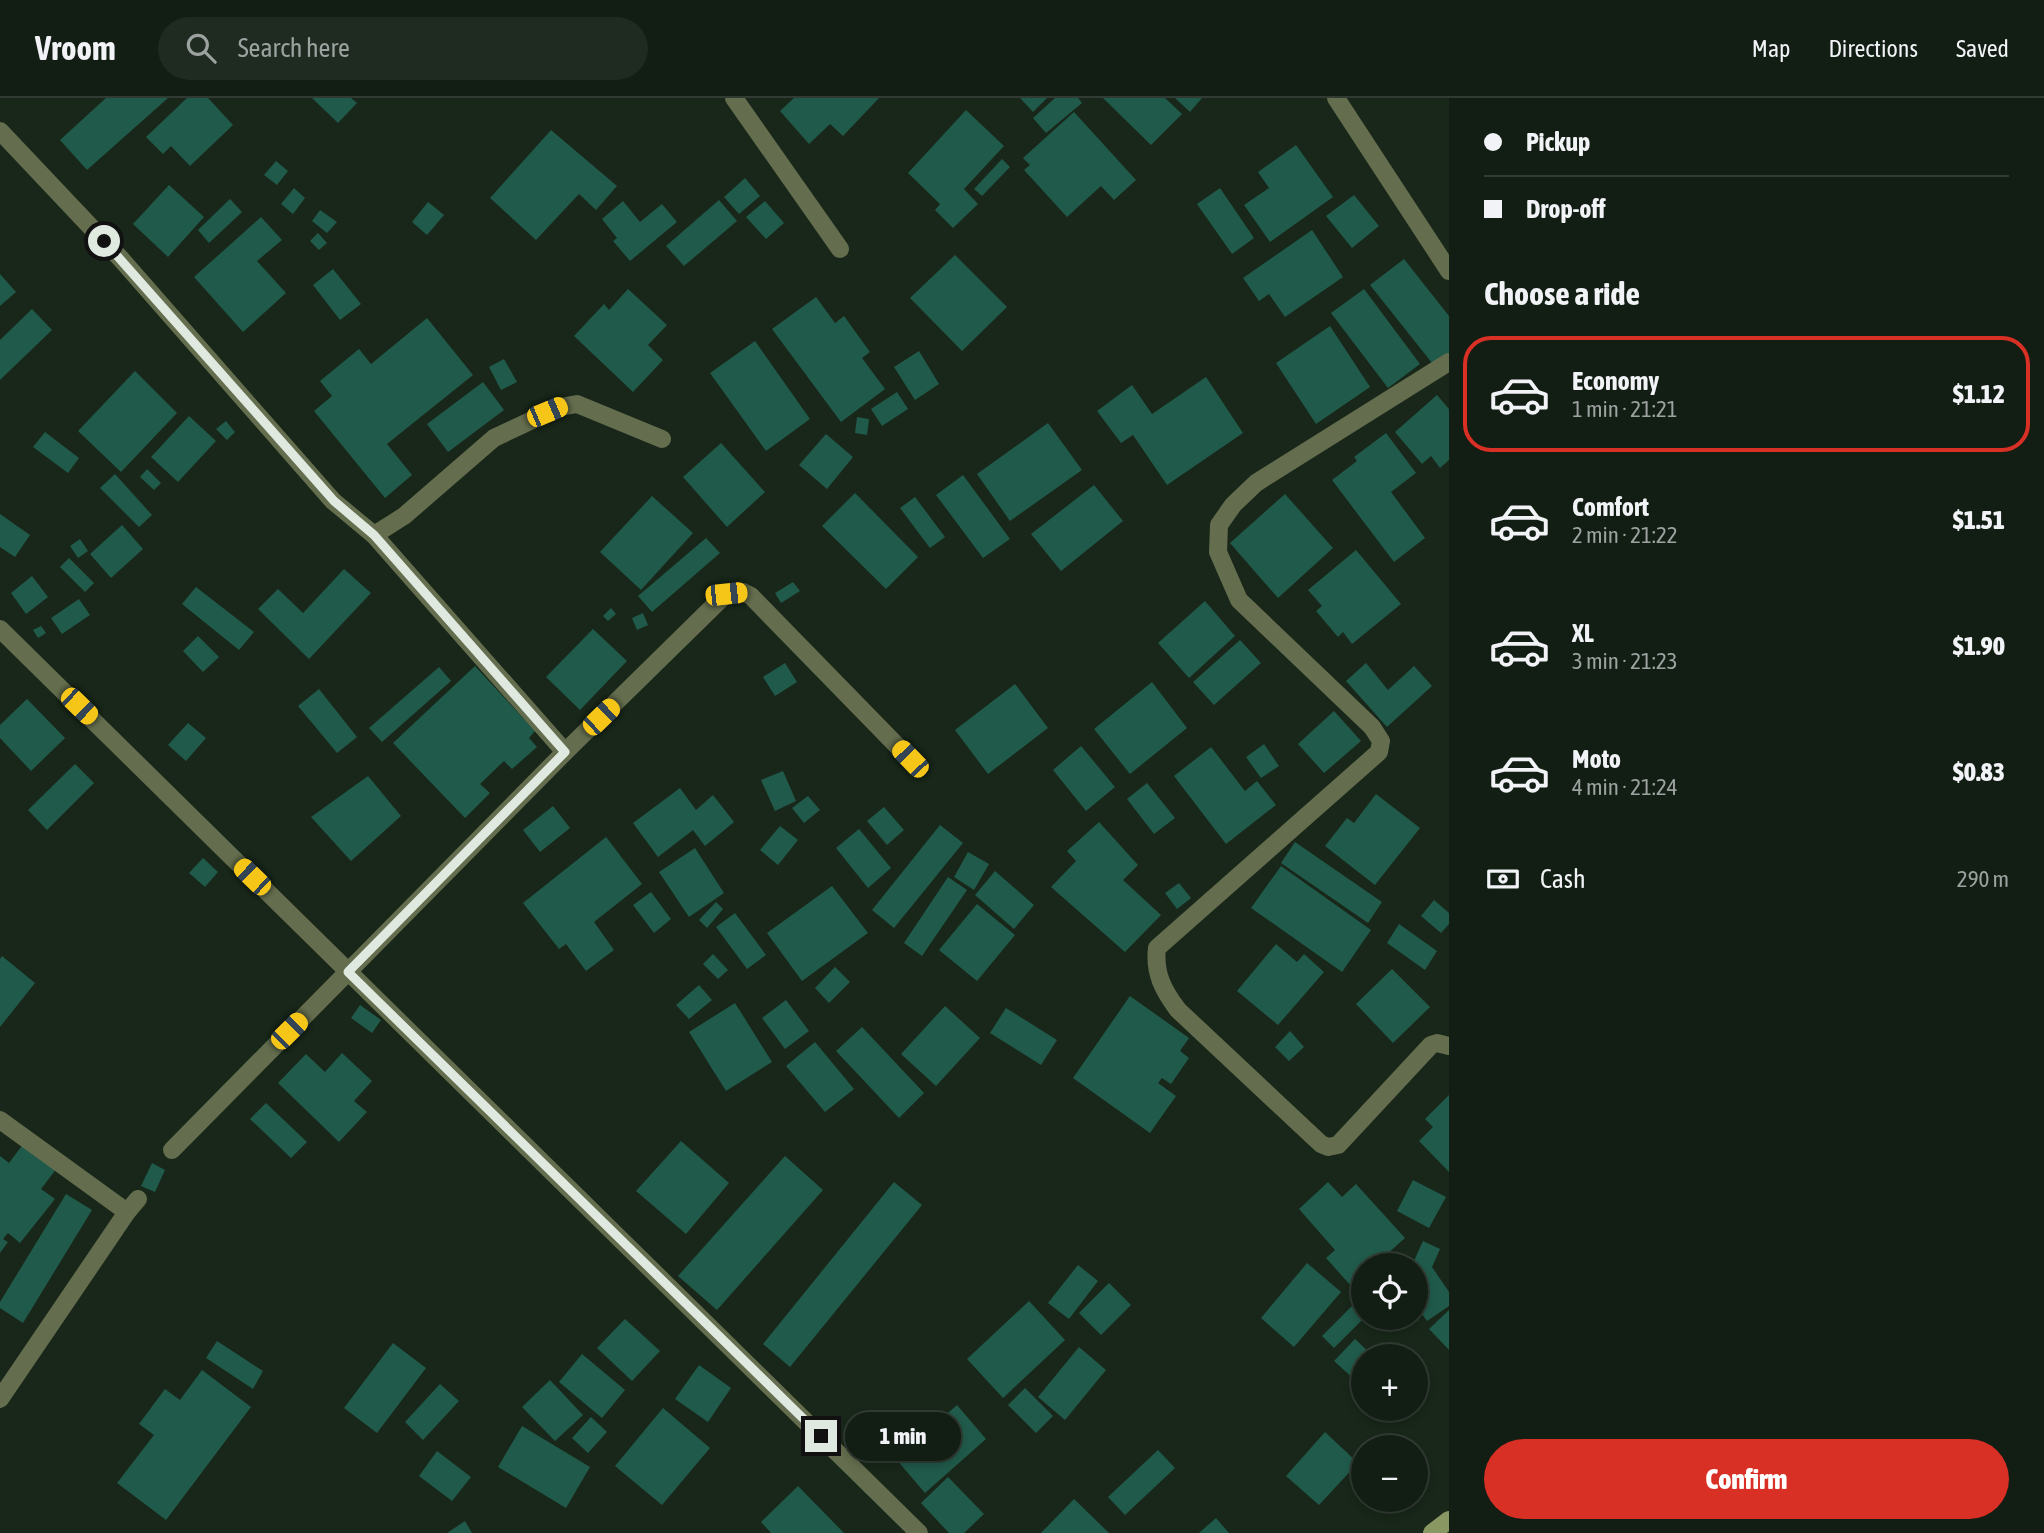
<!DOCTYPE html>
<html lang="en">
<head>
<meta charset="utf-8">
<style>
  body { margin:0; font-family:"Asap Condensed",sans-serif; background:#1f2a21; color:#f1f3f6; height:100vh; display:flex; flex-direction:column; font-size:26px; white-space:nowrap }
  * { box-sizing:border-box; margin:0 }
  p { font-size:23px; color:#9ca2a0 }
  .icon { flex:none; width:38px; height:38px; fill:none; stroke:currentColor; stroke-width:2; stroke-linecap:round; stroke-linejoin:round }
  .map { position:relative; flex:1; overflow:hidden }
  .details { display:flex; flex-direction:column; background:#121d13; width:595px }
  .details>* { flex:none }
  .guide { display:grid; align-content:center; height:154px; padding:0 35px; background:#121d13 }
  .fabs { position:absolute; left:1351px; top:1155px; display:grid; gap:14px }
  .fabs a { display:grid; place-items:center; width:77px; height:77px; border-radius:50%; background:#121d13; box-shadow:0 4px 10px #0003,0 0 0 2px #313b33; font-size:35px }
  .end { position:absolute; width:32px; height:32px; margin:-16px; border:9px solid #dfe9e0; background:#111; box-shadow:0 0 0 4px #111 }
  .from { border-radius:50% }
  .bubble { position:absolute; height:49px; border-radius:24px; background:#121d13; box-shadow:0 4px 10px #0003,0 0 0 2px #313b33; font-size:23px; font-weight:800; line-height:49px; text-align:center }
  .car { position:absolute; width:21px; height:42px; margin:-21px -10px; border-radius:9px; box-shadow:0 0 5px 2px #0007; background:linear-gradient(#f5c518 24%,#345 0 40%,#f5c518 0 76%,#345 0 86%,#f5c518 0) }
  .guide b { display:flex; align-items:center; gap:24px; height:66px; font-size:26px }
  .guide b+b { border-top:2px solid #313b33 }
  .guide i { width:18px; height:18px; background:#f1f3f6 }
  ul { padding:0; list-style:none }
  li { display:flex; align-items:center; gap:21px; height:116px; margin:0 14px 10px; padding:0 21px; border:4px solid transparent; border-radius:28px }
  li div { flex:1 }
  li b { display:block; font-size:26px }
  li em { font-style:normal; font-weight:800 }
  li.on { border-color:#d93025 }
  li>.icon { width:63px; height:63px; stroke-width:1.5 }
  h2 { padding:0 35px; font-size:32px; line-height:84px }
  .pay { display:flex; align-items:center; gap:18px; height:77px; padding:0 35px; font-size:26px }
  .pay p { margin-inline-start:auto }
  .cta { display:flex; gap:14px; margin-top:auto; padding:14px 35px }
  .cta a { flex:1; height:80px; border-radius:42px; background:#d93025; color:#fff; font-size:28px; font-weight:800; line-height:80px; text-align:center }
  header { display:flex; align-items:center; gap:42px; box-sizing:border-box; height:98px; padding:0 35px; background:#121d13; border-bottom:2px solid #313b33 }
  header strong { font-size:33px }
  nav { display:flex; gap:38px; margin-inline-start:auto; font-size:24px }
  .search { width:490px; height:63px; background:#1f2a21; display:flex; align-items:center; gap:18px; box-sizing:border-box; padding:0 24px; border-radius:38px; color:#9ca2a0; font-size:26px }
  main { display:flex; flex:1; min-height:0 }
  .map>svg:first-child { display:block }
  .building { fill:#205a4a }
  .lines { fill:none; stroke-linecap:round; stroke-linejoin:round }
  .street { stroke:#646d4d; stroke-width:18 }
  .secondary { stroke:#899863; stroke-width:18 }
  .route { stroke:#dfe9e0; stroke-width:9 }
</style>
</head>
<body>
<header>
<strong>Vroom</strong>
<div class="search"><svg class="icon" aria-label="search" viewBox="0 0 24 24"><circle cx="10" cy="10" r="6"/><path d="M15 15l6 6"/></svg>Search here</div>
<nav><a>Map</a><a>Directions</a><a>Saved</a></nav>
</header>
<main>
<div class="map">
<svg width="1449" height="1435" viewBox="0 0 1449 1435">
  <rect width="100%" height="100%" fill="#182719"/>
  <!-- building -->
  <g class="building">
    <polygon points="106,0 168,0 87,72 60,42"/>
    <polygon points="187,0 208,0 233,27 190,68 171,48 163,56 146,39"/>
    <polygon points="312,0 351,0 357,5 338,25"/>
    <polygon points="794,0 879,0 843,38 830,26 809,46 780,13"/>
    <polygon points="1020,0 1047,0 1033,14"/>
    <polygon points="1055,0 1078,0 1082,5 1046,35 1033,20"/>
    <polygon points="1103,0 1165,0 1182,16 1151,47"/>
    <polygon points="1175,0 1202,0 1190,14"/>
    <polygon points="966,12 1004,48 964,91 978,106 953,130 935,112 940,106 908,75"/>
    <polygon points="1074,14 1136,82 1114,102 1101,88 1067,119 1024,72 1030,67 1023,60"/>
    <polygon points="551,32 617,88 596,112 579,96 536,142 490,100"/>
    <polygon points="1296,47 1333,99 1270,144 1244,107 1269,90 1258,74"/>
    <polygon points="1002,61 1010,69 982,98 974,91"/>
    <polygon points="276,63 288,73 277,87 264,77"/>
    <polygon points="745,80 760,98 739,116 724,99"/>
    <polygon points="169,87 204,119 168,159 133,126"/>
    <polygon points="294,90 305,100 293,116 281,106"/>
    <polygon points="1220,90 1254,140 1232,156 1197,106"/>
    <polygon points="1354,97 1379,128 1352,150 1326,118"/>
    <polygon points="230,101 242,114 209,145 198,132"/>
    <polygon points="719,102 737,123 684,168 666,148"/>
    <polygon points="623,103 640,124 662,106 677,124 630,163 613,143 617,140 602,121"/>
    <polygon points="765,103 784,125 766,141 746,119"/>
    <polygon points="428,104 444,117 427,137 412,124"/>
    <polygon points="320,112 337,124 327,135 312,123"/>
    <polygon points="261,119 282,142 257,163 286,195 243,234 194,179"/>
    <polygon points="1312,132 1343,179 1285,219 1269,196 1259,203 1243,180"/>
    <polygon points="318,135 327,145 319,152 310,143"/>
    <polygon points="955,157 1007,209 962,253 910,200"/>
    <polygon points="1404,161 1449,218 1449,259 1436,270 1370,187"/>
    <polygon points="333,171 361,206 340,222 313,187"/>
    <polygon points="0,176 16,194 0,208"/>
    <polygon points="628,191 667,227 648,247 663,262 633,294 574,238 604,206 609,212"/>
    <polygon points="1364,191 1420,266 1388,290 1331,215"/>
    <polygon points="816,199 835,225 844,218 870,254 862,260 885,291 841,324 772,231"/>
    <polygon points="32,211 52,232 0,282 0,242"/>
    <polygon points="427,220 473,277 387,346 412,377 385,400 314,313 332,298 320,283 359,251 371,266"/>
    <polygon points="1330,228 1370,289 1316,326 1276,265"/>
    <polygon points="755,243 810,321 766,353 710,275"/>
    <polygon points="919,253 939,286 915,302 894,269"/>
    <polygon points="504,261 517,284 501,292 489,269"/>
    <polygon points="135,273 177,315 121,374 78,333"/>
    <polygon points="1206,279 1243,335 1167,387 1133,337 1121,345 1097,313 1132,287 1152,316"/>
    <polygon points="483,284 504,312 448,354 427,326"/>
    <polygon points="897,294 908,311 882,328 871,311"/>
    <polygon points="1437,297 1449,311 1449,362 1440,370 1431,358 1422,366 1395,334"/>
    <polygon points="189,318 216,343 178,384 151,359"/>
    <polygon points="857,319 869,321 867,337 855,335"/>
    <polygon points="226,323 235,334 227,342 216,331"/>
    <polygon points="1048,325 1082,372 1010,423 977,376"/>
    <polygon points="45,334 79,360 68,375 33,349"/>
    <polygon points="1386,335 1416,375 1391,394 1425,440 1394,464 1332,382 1357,363 1354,359"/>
    <polygon points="826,336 853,359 827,391 799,367"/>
    <polygon points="721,345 765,394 727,429 683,379"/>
    <polygon points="147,371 161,385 154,392 140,379"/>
    <polygon points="115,376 152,417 139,429 100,390"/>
    <polygon points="963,377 1010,441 983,460 936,397"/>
    <polygon points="1094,387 1123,423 1061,473 1031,436"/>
    <polygon points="855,395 918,459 886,491 822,428"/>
    <polygon points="1285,396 1333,450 1278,500 1230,445"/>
    <polygon points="652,398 693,435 641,492 600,454"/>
    <polygon points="915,399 945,439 930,450 900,410"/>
    <polygon points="0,416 30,437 15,459 0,449"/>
    <polygon points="122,427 143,451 111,480 90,456"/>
    <polygon points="706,440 720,455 652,514 638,498"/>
    <polygon points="80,441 88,453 78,460 70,448"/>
    <polygon points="1356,452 1401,506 1352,546 1343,534 1338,539 1316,513 1322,508 1308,492"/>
    <polygon points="69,460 94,485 85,494 60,469"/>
    <polygon points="344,471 371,495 309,561 258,511 278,491 303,515"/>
    <polygon points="32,478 48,499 26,516 11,495"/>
    <polygon points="793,484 800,493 781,505 775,495"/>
    <polygon points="196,489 254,534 239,552 182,506"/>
    <polygon points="79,501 90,517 62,536 51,520"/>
    <polygon points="1205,503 1235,538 1189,580 1158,545"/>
    <polygon points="611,510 616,516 608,523 603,518"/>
    <polygon points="643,515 648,527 637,532 632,520"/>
    <polygon points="41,528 46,535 38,540 33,532"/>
    <polygon points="593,531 627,563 580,612 546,579"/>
    <polygon points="198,538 219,559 203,574 183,553"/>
    <polygon points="1240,542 1261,565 1214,607 1193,584"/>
    <polygon points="785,565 797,584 775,598 763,579"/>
    <polygon points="1366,565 1388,592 1414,568 1432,588 1387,629 1346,583"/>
    <polygon points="475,568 535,633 529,640 537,649 512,671 504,663 480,686 490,695 465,720 393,645"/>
    <polygon points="439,569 451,583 382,644 369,630"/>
    <polygon points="1152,584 1187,630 1130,676 1094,631"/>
    <polygon points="1015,586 1048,630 988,676 955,632"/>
    <polygon points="319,591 357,639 337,655 298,608"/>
    <polygon points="27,601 65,640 31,673 0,640 0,627"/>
    <polygon points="1334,613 1361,643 1324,675 1298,646"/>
    <polygon points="188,625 206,640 186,663 168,647"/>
    <polygon points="1264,646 1279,668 1261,680 1246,659"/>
    <polygon points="1081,648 1115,689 1086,713 1053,672"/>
    <polygon points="1211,649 1245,693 1257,683 1276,707 1226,746 1174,678"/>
    <polygon points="75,666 94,685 47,732 28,712"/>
    <polygon points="783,673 796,703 775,713 761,682"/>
    <polygon points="368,678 401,718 351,763 311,719"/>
    <polygon points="1147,685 1175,720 1154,736 1127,701"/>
    <polygon points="680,690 696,712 713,697 734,724 705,748 693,732 658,759 633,725"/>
    <polygon points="1376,696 1420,730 1375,787 1325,748 1347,720 1354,725"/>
    <polygon points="808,698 820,712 804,725 792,710"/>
    <polygon points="553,708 570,730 540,754 523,732"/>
    <polygon points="884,709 904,732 887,747 867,723"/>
    <polygon points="1099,724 1138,767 1123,782 1161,817 1125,854 1051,789 1076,763 1067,753"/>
    <polygon points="940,727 963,745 894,830 872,812"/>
    <polygon points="780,728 798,742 778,767 760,752"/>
    <polygon points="859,731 891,770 868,790 836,750"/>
    <polygon points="606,739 642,786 594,824 614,852 586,873 566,846 559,851 523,805"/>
    <polygon points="1295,744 1382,804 1368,825 1281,765"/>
    <polygon points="695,750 724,795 689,819 659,774"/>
    <polygon points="968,754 989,766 974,792 954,779"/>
    <polygon points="203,760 218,774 205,789 189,775"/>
    <polygon points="1281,768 1371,832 1342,874 1251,810"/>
    <polygon points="995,773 1034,807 1014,831 975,797"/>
    <polygon points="948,779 967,792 922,858 904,845"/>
    <polygon points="1179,785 1191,800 1177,811 1165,795"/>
    <polygon points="832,788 868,835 802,883 767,835"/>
    <polygon points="651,794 671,821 654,835 633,807"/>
    <polygon points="1434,802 1449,815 1449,826 1441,835 1421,818"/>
    <polygon points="716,804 723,811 707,830 699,822"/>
    <polygon points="977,806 1015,837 977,883 939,852"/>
    <polygon points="735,815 766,857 747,871 716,829"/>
    <polygon points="1399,826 1437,853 1425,872 1387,845"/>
    <polygon points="1276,846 1297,864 1304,856 1324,874 1278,927 1237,893"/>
    <polygon points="713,856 728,872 718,881 703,866"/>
    <polygon points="2,858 35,885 0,929 0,861"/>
    <polygon points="835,869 850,884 829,905 815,890"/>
    <polygon points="1392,871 1430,909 1393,945 1356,906"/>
    <polygon points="699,887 712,902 689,921 676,907"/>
    <polygon points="1130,898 1189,940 1180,953 1189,960 1171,986 1162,980 1158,985 1176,998 1150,1035 1073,980"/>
    <polygon points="786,902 809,933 785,951 762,920"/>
    <polygon points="735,905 772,964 726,993 689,934"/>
    <polygon points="360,907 381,922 372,935 351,920"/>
    <polygon points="945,908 980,940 936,988 901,956"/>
    <polygon points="1006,910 1057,942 1041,967 990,935"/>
    <polygon points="862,929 924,995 899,1020 836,953"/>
    <polygon points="1290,933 1304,949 1289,963 1275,949"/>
    <polygon points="815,944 854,991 825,1014 786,968"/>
    <polygon points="342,955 372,983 354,1003 367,1014 339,1044 278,985 306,956 325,974"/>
    <polygon points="1449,997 1449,1074 1419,1043 1433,1029 1425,1021"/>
    <polygon points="266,1005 307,1044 291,1060 250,1021"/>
    <polygon points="681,1043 729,1085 686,1136 636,1093"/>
    <polygon points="24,1045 57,1070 41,1091 55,1101 20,1145 8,1135 3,1141 8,1144 0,1155 0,1058 9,1065"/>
    <polygon points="785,1058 823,1092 717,1212 678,1178"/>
    <polygon points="152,1065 165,1072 155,1094 141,1088"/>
    <polygon points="1413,1082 1446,1099 1429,1130 1397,1113"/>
    <polygon points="894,1084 922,1107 790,1269 763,1246"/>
    <polygon points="1328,1084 1342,1099 1356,1086 1405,1140 1375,1167 1363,1167 1363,1178 1352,1189 1326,1160 1335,1152 1299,1111"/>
    <polygon points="66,1096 92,1112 23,1225 0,1210 0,1204"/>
    <polygon points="1423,1143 1440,1151 1432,1169 1449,1194 1449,1208 1427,1223 1416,1208 1416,1175 1420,1172 1416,1167 1412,1167"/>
    <polygon points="1307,1165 1341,1194 1294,1249 1261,1220"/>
    <polygon points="1078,1167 1098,1183 1069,1221 1048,1205"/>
    <polygon points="1109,1185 1131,1207 1101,1237 1079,1215"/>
    <polygon points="1361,1199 1363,1202 1363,1221 1334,1250 1322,1238"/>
    <polygon points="1029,1203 1065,1242 1003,1300 967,1261"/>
    <polygon points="1449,1212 1449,1252 1429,1231"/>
    <polygon points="625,1221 660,1253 632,1283 597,1250"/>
    <polygon points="1355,1241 1373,1258 1363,1258 1363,1273 1355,1282 1334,1263"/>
    <polygon points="217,1243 263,1273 253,1291 206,1260"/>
    <polygon points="393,1245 426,1270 377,1335 344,1310"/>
    <polygon points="1079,1249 1106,1272 1065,1322 1038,1299"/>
    <polygon points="582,1256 625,1292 602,1320 559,1284"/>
    <polygon points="699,1267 731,1290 708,1324 675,1301"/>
    <polygon points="202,1272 251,1309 166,1422 117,1385 154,1337 139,1326 165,1291 180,1302"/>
    <polygon points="550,1282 583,1317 555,1343 522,1309"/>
    <polygon points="440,1286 459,1303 423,1342 405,1324"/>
    <polygon points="1025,1290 1053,1318 1036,1335 1008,1307"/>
    <polygon points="957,1307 986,1341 925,1395 896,1361"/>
    <polygon points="663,1310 710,1350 662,1407 615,1368"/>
    <polygon points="591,1319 607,1334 588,1355 572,1340"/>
    <polygon points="522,1328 590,1369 566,1410 498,1369"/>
    <polygon points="1325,1334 1358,1365 1319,1407 1286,1378"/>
    <polygon points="1158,1352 1175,1370 1125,1417 1108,1399"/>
    <polygon points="437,1353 471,1379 452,1403 419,1378"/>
    <polygon points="948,1379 984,1416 964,1435 949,1435 921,1405"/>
    <polygon points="798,1388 844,1435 771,1435 761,1424"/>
    <polygon points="1074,1401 1109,1435 1041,1435"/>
    <polygon points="1216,1420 1229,1435 1199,1435"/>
    <polygon points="465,1423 472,1435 447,1435"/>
  </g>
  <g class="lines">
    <!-- street -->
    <g class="street">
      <polyline points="734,0 840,151"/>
      <polyline points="1336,0 1449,173"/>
      <polyline points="0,33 121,161 333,403 374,437 404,418 494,340 560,309 577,306 662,341"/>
      <path d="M 1449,264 L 1256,385 L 1233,407 L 1219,427 L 1218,454 L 1239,502 L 1372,629 L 1381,643 L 1379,654 L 1157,850 C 1154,875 1163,892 1178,912 L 1321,1046 L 1328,1049 L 1338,1047 L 1431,947 L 1437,945 L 1449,948"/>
      <polyline points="374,437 565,654"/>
      <polyline points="0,531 919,1435"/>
      <polyline points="0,1022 127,1114"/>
      <polyline points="172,1052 565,654 726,496 743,494 751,498 910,661"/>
      <polyline points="0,1301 127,1114 138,1101"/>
    </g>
    <!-- secondary -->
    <polyline class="secondary" points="1432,1435 1449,1422"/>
  </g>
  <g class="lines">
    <!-- route -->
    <polyline class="route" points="104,143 334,403 374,437 565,654 348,874 821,1338"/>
  </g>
</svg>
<div class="fabs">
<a><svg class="icon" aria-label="locate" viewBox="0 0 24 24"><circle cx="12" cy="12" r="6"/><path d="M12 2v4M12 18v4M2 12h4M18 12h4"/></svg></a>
<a>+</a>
<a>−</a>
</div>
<i class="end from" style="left:104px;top:143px"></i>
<i class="end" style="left:821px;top:1338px"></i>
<div class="bubble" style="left:845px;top:1314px;width:116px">1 min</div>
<i class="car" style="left:547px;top:314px;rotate:67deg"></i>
<i class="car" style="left:726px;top:496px;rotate:84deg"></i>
<i class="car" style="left:79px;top:608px;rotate:134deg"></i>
<i class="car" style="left:601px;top:619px;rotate:46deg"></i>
<i class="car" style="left:910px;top:661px;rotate:316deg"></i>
<i class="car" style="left:252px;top:779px;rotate:314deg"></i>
<i class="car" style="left:289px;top:933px;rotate:45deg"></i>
</div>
<section class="details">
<div class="guide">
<b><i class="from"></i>Pickup</b>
<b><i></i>Drop-off</b>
</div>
<h2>Choose a ride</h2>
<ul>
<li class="on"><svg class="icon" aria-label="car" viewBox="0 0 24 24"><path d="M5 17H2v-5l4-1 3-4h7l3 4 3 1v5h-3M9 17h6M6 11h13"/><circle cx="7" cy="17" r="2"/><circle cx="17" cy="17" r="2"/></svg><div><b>Economy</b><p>1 min · 21:21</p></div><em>$1.12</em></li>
<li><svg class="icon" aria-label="car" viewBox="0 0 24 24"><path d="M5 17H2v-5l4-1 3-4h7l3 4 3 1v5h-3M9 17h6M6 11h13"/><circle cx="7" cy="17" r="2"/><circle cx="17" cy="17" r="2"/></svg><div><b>Comfort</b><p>2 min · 21:22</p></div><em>$1.51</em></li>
<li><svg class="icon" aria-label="car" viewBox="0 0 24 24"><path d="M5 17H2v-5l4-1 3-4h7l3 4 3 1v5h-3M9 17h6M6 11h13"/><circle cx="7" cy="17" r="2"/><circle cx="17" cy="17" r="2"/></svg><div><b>XL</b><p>3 min · 21:23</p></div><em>$1.90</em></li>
<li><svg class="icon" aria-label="car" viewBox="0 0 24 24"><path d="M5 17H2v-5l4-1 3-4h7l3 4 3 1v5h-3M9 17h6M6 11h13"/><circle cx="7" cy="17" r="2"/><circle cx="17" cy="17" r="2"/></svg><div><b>Moto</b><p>4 min · 21:24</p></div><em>$0.83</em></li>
</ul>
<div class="pay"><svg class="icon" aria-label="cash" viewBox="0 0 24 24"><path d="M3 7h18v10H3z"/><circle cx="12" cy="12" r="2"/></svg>Cash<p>290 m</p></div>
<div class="cta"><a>Confirm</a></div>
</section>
</main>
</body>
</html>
